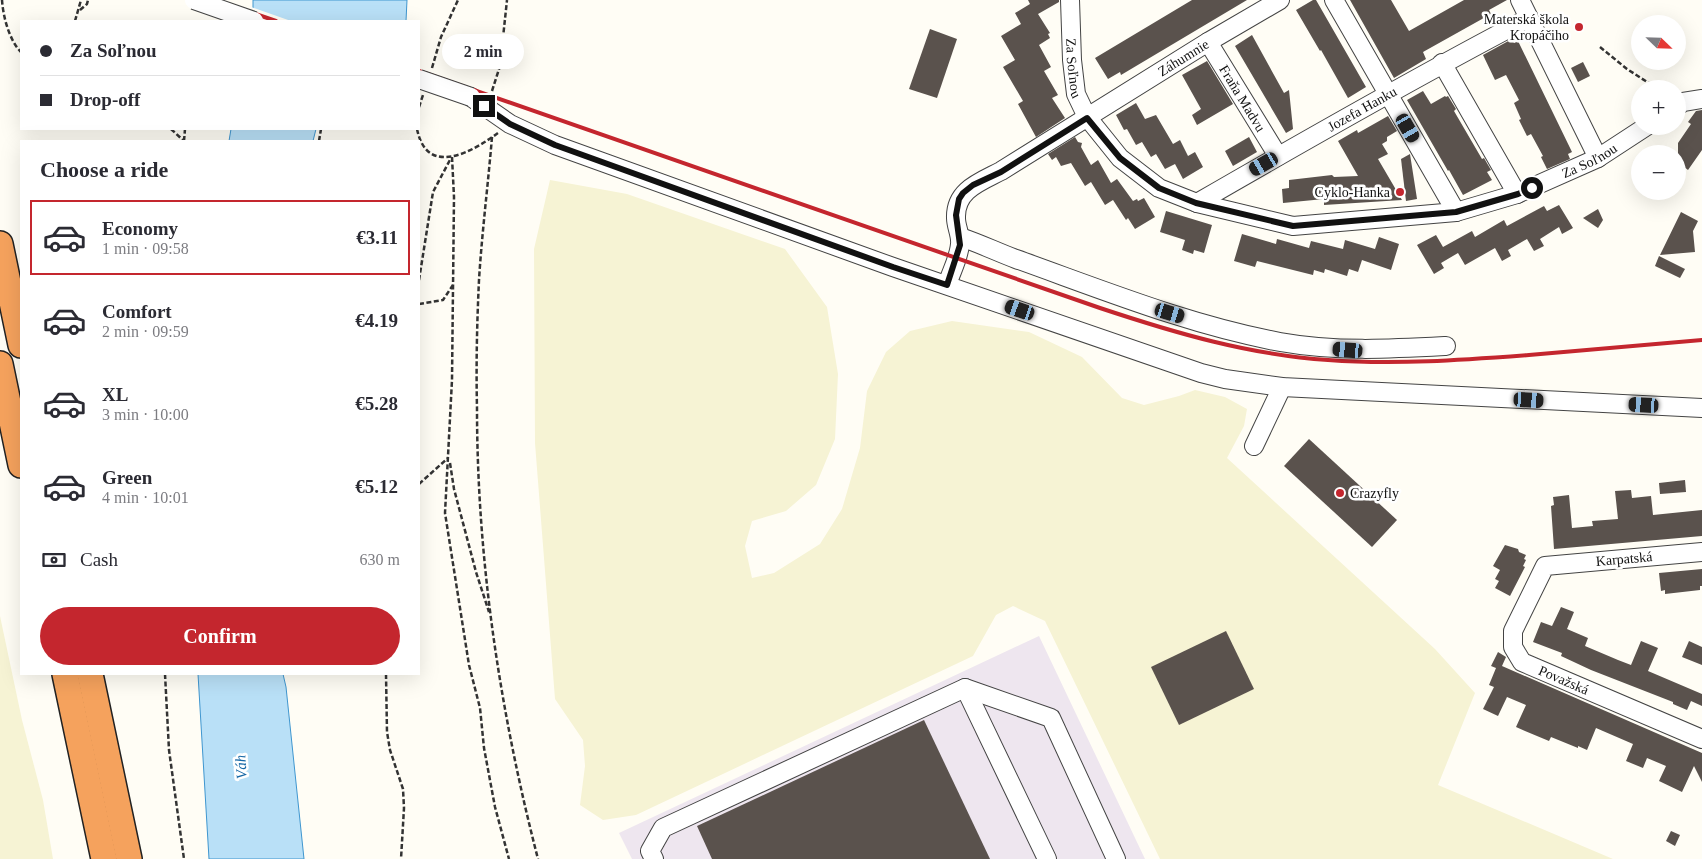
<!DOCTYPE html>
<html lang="en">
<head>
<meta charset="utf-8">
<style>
  body { margin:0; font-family:Georgia,serif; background:#f2f2f3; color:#2b2b33; height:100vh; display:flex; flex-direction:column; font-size:19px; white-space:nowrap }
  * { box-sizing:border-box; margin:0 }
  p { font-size:16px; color:#7c7c81 }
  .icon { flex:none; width:28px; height:28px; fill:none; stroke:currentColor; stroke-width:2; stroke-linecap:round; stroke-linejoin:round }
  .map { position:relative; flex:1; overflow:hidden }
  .sheet { position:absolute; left:20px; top:140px; width:400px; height:535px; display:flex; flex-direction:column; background:#fff; border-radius:0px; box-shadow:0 5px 20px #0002 }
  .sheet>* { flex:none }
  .guide { position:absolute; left:20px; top:20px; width:400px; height:110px; border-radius:0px; box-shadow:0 5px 20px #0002; display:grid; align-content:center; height:110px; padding:0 20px; background:#fff }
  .needle { width:32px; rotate:113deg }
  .controls { position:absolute; left:1631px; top:15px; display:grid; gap:10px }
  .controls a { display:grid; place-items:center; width:55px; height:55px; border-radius:50%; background:#fff; box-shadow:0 5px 20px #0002; font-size:25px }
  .end { position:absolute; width:22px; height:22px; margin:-11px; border:6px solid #111; background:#fff; box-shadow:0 0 0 2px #fff }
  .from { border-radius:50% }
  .bubble { position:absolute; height:35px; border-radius:18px; background:#fff; box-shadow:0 5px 20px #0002; font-size:16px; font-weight:800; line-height:35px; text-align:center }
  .car { position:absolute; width:15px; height:30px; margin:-15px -8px; border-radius:6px; box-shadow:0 0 4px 1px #0007; background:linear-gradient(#222 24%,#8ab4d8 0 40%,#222 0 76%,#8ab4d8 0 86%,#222 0) }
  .guide b { display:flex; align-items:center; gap:18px; height:48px; font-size:19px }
  .guide b+b { border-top:1px solid #e1e1e2 }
  .guide i { width:12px; height:12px; background:#2b2b33 }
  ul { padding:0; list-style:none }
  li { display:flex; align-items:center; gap:15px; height:75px; margin:0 10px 8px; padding:0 10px; border:2px solid transparent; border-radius:0px }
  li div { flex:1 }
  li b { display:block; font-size:19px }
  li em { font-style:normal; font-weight:800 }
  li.on { border-color:#c4262e }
  li>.icon { width:45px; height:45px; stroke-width:1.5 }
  h2 { padding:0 20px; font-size:22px; line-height:60px }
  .pay { display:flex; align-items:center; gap:12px; height:55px; padding:0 20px; font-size:19px }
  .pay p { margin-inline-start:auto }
  .action { display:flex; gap:10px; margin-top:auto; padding:10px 20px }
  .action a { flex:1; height:58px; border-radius:30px; background:#c4262e; color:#fff; font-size:20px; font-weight:800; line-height:58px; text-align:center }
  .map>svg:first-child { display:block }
  .industrial { fill:#eee6ef }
  .farmland { fill:#f6f3d4 }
  .water { fill:#b9e0f7; stroke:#3f96cf }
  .pier { fill:#fffdf5 }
  .building { fill:#5a524d }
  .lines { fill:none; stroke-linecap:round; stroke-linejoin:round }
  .minor-casing { stroke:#444; stroke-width:20 }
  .highway-casing { stroke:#222; stroke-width:28 }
  .path { stroke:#333; stroke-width:2.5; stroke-dasharray:5 2.5; stroke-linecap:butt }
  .minor { stroke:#fff; stroke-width:18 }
  .highway { stroke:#f5a25d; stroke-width:25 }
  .rail { stroke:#c4262e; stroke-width:4 }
  .minor-bridge-casing { stroke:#444; stroke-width:20; stroke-linecap:butt }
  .minor-bridge { stroke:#fff; stroke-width:18 }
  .route { stroke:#111; stroke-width:6 }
  .poi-dot { fill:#c4262e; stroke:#fff; stroke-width:2 }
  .labels { text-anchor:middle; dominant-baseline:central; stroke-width:5; stroke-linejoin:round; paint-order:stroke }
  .poi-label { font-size:14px; fill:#111; stroke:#fff; text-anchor:end }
  .street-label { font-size:14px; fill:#111; stroke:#fff }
  .water-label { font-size:15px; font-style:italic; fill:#1768a6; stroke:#fff }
</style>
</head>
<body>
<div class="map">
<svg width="1702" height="859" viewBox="0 0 1702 859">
  <rect width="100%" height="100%" fill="#fffdf5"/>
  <!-- industrial -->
  <polygon class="industrial" points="1039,636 1145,859 632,859 619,833"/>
  <!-- farmland -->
  <g class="farmland">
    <polygon points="550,180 627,194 785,249 827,307 838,374 835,439 816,485 786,511 752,521 745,546 752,578 774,573 820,544 842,509 860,448 867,391 886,352 910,331 952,321 1029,332 1082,357 1122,398 1144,405 1179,396 1195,390 1225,397 1247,409 1244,426 1227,458 1435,649 1475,693 1438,785 1613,859 1160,859 1045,621 1013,606 996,615 973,656 636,815 603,820 580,805 585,766 583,740 555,699 535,443 534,249"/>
    <polygon points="0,616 22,720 43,800 53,859 0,859"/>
  </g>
  <!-- water -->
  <g class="water">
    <polygon points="253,0 407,0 406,21 253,21"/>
    <polygon points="231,129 316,129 313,141 229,141"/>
    <polygon points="198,674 283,674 286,687 304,859 209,859"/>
  </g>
  <!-- pier -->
  <polygon class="pier" points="251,7 291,21 250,21"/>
  <!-- building -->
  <g class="building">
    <polygon points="1028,0 1059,0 1059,2 1038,14 1050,33 1048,34 1050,38 1039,45 1051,67 1044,71 1058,95 1052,98 1065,118 1036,137 1018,104 1023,101 1003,67 1015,60 1001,36 1021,24 1015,13 1030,4"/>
    <polygon points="1192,0 1247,0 1121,75 1120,72 1108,79 1095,58"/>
    <polygon points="1313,0 1316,0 1366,87 1348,98 1321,50 1320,51 1296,10"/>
    <polygon points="1350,0 1391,0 1409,31 1464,0 1507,0 1489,10 1491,14 1423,52 1426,59 1394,78"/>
    <polygon points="930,29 957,39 937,98 909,89"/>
    <polygon points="1252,35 1284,93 1289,90 1293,129 1286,133 1235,46"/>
    <polygon points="1512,39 1514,43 1518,41 1572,152 1568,154 1570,159 1547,169 1541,157 1543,156 1531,134 1527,136 1519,120 1521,119 1514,103 1519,100 1506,75 1495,80 1483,55"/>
    <polygon points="1207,61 1233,104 1197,125 1192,115 1201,109 1182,75"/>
    <polygon points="1583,62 1590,76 1578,82 1571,68"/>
    <polygon points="1423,91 1431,104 1445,96 1446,97 1448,96 1456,109 1454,111 1482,159 1484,158 1491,170 1487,172 1492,180 1463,195 1449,170 1448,171 1407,100"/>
    <polygon points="1136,103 1145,119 1156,115 1173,144 1180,140 1188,156 1195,152 1203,167 1183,179 1175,164 1165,169 1156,154 1151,157 1142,142 1136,145 1127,129 1124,130 1116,115"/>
    <polygon points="1702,110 1702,150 1688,170 1678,162 1678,143 1691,124 1688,122 1696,111"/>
    <polygon points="1388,116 1397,131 1387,137 1387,141 1382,144 1388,154 1378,159 1402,200 1324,205 1324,199 1283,203 1282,189 1289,188 1289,180 1332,175 1334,177 1358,176 1338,141 1357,130 1358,133"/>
    <polygon points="1075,137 1078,142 1082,143 1081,147 1091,165 1098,160 1111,183 1117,179 1133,201 1137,199 1138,201 1144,198 1155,217 1135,229 1128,218 1126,220 1113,200 1105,205 1091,182 1085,186 1071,163 1061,166 1056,157 1052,160 1048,154"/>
    <polygon points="1249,137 1257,152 1233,166 1225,151"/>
    <polygon points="1410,154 1417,199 1406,201 1401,159"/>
    <polygon points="1559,205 1573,228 1562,234 1559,227 1540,239 1544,246 1534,251 1527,239 1508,250 1511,256 1502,261 1495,248 1465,265 1458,253 1441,263 1444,268 1434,274 1417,245 1436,235 1443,247 1472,231 1475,237 1504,220 1507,226 1544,206 1547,211"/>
    <polygon points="1598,209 1603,220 1598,228 1583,218"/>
    <polygon points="1166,211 1212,225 1204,253 1194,250 1193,254 1182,250 1185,240 1160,232"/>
    <polygon points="1681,212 1698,221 1693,231 1695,252 1660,255"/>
    <polygon points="1242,234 1276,244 1277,239 1309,248 1311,241 1343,249 1345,240 1375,249 1379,237 1399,244 1391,270 1362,260 1358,272 1349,269 1347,276 1325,269 1324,273 1314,270 1313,275 1257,261 1255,267 1234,261"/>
    <polygon points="1659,256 1685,269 1680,278 1655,266"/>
    <polygon points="1309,439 1397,520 1372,547 1284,466"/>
    <polygon points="1685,480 1686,492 1660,494 1659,483"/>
    <polygon points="1631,490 1632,498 1651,496 1653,515 1702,510 1702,536 1554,549 1551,506 1554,505 1553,497 1569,495 1572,528 1593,526 1592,521 1618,519 1615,491"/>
    <polygon points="1505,545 1518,549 1519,552 1526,555 1524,559 1526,560 1523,566 1525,567 1510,596 1495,588 1499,581 1495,579 1500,570 1493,566"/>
    <polygon points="1702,569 1702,586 1700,586 1700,590 1665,594 1665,590 1661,591 1659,573"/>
    <polygon points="1561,607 1574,612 1567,629 1588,638 1585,646 1618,660 1631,665 1641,641 1658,648 1648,671 1702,694 1702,706 1691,701 1687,710 1673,704 1673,702 1591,670 1561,656 1562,653 1533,642 1541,622 1552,626"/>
    <polygon points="1226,631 1254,689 1179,725 1151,667"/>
    <polygon points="1689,641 1702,647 1702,665 1682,657"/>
    <polygon points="1498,652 1506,657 1502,666 1702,753 1702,782 1694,766 1682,792 1659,781 1666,766 1647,758 1643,768 1626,761 1633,744 1596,728 1587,750 1578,746 1578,748 1551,737 1549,741 1525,731 1516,727 1526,705 1507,697 1498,716 1483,709 1494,687 1489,685 1496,668 1491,666"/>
    <polygon points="924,720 990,859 712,859 697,826"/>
    <polygon points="1671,831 1680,835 1675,846 1666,841"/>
  </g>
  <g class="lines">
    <!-- minor casing -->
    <g class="minor-casing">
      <g id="minor">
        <path id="s1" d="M 1070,0 L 1072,60 L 1076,94 L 1087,117 L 1120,158 L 1159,188 L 1197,203 L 1293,226 L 1456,212 L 1517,194 L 1598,158 L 1647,126"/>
        <polyline points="1334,0 1456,212"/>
        <polyline points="1520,0 1598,158"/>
        <path id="s2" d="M 1208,42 L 1278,156"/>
        <polyline points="1442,63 1517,194"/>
        <polyline points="471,97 510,124 555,145 893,267 1201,373 1225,379 1282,387 1702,408"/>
        <polyline points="1678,106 1683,102 1702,99"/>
        <path id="s3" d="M 1197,203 C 1306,140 1416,77 1529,18"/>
        <path d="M 960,237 C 979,243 997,252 1016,259 C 1103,290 1189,325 1280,342 C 1336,352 1390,349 1446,346"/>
        <path id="s4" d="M 947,285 C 951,272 959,258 960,244 C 961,235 956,227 956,218 C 955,190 980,182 1001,171 L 1208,42 L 1280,0"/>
        <polyline points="1254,446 1282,387"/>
        <path id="s5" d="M 1702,552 L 1545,566 L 1513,631 L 1513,647 L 1522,662 L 1702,739"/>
        <polyline points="965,688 1047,859"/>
        <polyline points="654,859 650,851 663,828 965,688 1051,718 1116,859"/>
      </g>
    </g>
    <!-- highway casing -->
    <g class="highway-casing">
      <g id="highway">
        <polyline points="0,244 21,345"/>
        <polyline points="0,364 21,465"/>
        <polyline points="65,674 104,859"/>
        <polyline points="90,674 129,859"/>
      </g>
    </g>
    <!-- path -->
    <g class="path">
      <path d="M 2,0 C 3,16 9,40 21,52"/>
      <polyline points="80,10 87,4 88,0"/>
      <polyline points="75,21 81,0"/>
      <polyline points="1600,47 1627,69 1658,89"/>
      <polyline points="432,68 441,37 458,0"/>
      <polyline points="492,91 500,66 507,0"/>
      <polyline points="419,107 423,95"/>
      <polyline points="171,129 184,141"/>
      <path d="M 417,129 C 427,178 472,152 498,133"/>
      <path d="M 492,137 C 488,185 482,232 479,280 C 477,322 476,365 477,408 C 477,560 500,712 538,859"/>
      <polyline points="184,141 185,129"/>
      <polyline points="319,141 321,129"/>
      <polyline points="452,157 454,197 452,380 445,513 469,665 480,708 484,748 495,807 509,859"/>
      <polyline points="419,280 433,192 451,158"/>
      <polyline points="419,304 443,300 453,285"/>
      <polyline points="450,463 454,489 476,572 489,612"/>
      <polyline points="419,484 448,458"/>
      <polyline points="165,674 169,750 184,859"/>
      <polyline points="386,674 387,732 390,750 403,789 404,808 401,859"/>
    </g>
    <!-- minor -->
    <use href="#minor" class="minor"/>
    <!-- highway -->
    <use href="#highway" class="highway"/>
    <!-- rail -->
    <g class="rail">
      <polyline points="215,0 276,21"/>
      <path d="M 419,71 L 1100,308 C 1175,333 1250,355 1328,360 C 1395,365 1462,360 1529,355 C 1586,350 1644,345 1702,340"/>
    </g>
    <!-- minor-bridge casing -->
    <g class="minor-bridge-casing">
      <g id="minor-bridge">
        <polyline points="194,0 254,21"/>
        <polyline points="419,79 471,97"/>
      </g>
    </g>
    <!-- minor-bridge -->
    <use href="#minor-bridge" class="minor-bridge"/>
  </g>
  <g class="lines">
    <!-- route -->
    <polyline class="route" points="484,106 510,124 555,145 893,267 947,285 960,245 956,215 959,199 963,193 973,185 1001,172 1087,118 1120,158 1159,188 1196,203 1293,226 1456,212 1518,194 1532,188"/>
  </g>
  <!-- markers -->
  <g class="poi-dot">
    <circle cx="1579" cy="27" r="5"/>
    <circle cx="1400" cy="192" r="5"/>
    <circle cx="1340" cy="493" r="5"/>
  </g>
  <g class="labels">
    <!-- poi labels -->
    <g class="poi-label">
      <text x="1569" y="19">Materská škola<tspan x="1569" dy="16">Kropáčiho</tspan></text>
      <text x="1390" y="192">Cyklo-Hanka</text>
      <text x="1350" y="493" text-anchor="start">Crazyfly</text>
    </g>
    <!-- street labels -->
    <g class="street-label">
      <text stroke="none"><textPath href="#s4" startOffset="354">Záhumnie</textPath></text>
      <text stroke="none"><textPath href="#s1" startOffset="68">Za Soľnou</textPath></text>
      <text stroke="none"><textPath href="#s2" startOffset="66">Fraňa Madvu</textPath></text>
      <text stroke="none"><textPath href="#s3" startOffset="190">Jozefa Hanku</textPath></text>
      <text stroke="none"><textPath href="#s1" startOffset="668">Za Soľnou</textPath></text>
      <text transform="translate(1624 559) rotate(-5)">Karpatská</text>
      <text stroke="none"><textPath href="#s5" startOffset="309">Považská</textPath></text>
    </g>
    <!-- water labels -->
    <g class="water-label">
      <text transform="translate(241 767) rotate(-94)">Váh</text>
    </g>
  </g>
</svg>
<div class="controls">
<a><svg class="needle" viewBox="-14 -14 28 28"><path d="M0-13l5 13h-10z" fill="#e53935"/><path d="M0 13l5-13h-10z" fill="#7c7c81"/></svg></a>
<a>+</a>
<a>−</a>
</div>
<i class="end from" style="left:1532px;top:188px"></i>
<i class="end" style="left:484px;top:106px"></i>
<div class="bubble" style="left:442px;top:34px;width:82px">2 min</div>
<i class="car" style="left:1408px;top:128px;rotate:150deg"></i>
<i class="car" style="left:1264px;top:164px;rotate:240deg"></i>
<i class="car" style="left:1020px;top:310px;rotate:289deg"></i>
<i class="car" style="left:1170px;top:313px;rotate:107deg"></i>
<i class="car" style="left:1348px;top:350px;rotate:275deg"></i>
<i class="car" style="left:1529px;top:400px;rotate:93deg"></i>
<i class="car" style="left:1644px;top:405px;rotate:273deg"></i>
<div class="guide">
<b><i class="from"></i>Za Soľnou</b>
<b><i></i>Drop-off</b>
</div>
<section class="sheet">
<h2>Choose a ride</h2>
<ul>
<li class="on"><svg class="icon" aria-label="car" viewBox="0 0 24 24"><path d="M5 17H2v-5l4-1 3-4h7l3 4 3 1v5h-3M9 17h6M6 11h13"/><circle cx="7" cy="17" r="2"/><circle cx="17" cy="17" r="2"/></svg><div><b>Economy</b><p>1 min · 09:58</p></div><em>€3.11</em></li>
<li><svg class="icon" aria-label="car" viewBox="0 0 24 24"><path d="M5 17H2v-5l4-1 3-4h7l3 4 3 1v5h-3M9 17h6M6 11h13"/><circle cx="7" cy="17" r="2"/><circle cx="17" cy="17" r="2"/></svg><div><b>Comfort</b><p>2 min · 09:59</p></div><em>€4.19</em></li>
<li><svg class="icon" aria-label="car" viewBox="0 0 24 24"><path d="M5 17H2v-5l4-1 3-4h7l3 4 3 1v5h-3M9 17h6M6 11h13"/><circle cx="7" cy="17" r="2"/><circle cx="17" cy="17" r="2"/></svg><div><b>XL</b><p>3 min · 10:00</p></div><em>€5.28</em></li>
<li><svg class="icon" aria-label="car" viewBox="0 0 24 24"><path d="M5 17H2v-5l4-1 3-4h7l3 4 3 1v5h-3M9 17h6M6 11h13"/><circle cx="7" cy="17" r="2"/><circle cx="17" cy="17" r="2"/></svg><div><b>Green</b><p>4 min · 10:01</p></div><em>€5.12</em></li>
</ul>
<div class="pay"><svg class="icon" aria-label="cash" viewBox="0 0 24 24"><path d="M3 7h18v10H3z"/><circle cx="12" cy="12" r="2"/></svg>Cash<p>630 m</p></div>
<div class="action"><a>Confirm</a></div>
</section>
</div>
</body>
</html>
